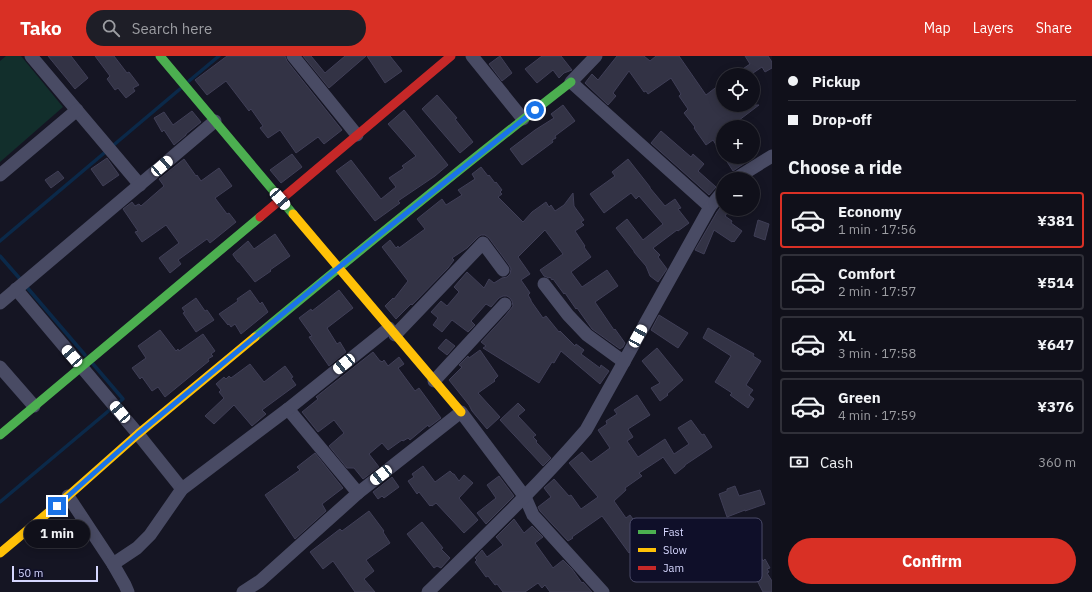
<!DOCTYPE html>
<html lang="en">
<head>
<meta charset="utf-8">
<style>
  body { margin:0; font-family:"IBM Plex Sans",sans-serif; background:#1e1e27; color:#f1f3f6; height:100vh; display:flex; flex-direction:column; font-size:15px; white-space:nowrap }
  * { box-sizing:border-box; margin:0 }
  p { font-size:13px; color:#9c9da2 }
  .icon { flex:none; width:22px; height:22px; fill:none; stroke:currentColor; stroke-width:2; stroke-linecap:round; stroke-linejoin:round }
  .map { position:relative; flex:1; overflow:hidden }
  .side { display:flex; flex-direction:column; background:#10101a; width:320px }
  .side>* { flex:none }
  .banner { display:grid; align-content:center; height:88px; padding:0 16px; background:#10101a }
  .buttons { position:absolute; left:716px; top:12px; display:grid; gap:8px }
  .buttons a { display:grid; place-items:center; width:44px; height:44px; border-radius:50%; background:#10101a; box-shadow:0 2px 10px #0003,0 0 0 1px #303039; font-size:20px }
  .scale { position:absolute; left:12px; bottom:10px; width:86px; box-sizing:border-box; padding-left:4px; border:2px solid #d6d7ff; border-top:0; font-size:11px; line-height:14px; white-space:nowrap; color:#d6d7ff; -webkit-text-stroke:3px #0f0f29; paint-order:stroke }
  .end { position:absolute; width:18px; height:18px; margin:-9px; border:5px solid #1a73e8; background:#fff; box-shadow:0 0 0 2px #fff }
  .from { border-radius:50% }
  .bubble { position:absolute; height:28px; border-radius:14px; background:#10101a; box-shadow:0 2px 10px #0003,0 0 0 1px #303039; font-size:13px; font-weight:800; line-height:28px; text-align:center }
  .car { position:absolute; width:12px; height:24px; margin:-12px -6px; border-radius:5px; box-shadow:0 0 3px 1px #0007; background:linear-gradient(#fff 24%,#345 0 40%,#fff 0 76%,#345 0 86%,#fff 0) }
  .banner b { display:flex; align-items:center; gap:14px; height:38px; font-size:15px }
  .banner b+b { border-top:1px solid #303039 }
  .banner i { width:10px; height:10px; background:#f1f3f6 }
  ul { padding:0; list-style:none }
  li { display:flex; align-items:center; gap:12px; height:56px; margin:0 8px 6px; padding:0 8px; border:2px solid #303039; border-radius:4px }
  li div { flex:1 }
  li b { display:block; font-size:15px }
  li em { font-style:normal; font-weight:800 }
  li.active { border-color:#d93025 }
  li>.icon { width:36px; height:36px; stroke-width:1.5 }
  h2 { padding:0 16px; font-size:18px; line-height:48px }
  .pay { display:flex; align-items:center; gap:10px; height:44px; padding:0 16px; font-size:15px }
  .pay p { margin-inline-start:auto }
  .button { display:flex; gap:8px; margin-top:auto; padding:8px 16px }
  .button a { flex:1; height:46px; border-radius:24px; background:#d93025; color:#fff; font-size:16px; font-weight:800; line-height:46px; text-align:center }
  header { display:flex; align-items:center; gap:24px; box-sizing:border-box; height:56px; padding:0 20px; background:#d93025; color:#fff }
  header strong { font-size:19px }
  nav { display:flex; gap:22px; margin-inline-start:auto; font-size:14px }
  .search { width:280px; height:36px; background:#1e1e27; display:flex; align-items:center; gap:10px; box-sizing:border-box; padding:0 14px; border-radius:22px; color:#9c9da2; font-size:15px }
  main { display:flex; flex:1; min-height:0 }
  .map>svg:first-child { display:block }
  .green { fill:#122f2c }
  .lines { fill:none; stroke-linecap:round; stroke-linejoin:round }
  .stream { stroke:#0b2949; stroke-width:3.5 }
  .building { fill:#333345; stroke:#403f57 }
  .street { stroke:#494b64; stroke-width:13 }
  .fast { stroke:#4caf50; stroke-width:9 }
  .slow { stroke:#ffc107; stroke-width:9 }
  .jam { stroke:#c62828; stroke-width:9 }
  .route { stroke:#1a73e8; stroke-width:5 }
  .key { fill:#0f0f29; stroke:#4b4b69; stroke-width:1 }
  .key-label { font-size:11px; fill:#d6d7ff }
</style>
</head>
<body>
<header>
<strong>Tako</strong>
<div class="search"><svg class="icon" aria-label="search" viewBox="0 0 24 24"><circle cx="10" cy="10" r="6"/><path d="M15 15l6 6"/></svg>Search here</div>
<nav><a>Map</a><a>Layers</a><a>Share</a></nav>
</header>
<main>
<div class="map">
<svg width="772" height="536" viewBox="0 0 772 536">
  <rect width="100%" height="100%" fill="#151523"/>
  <!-- green -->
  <polygon class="green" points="6,0 21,0 63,51 0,106 0,5"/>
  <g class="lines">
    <!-- stream -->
    <g class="stream">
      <polyline points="189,25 219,0"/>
      <polyline points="0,185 180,33"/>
      <polyline points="0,200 21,224"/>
      <polyline points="25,229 85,299"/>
      <polyline points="93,308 123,343 117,348"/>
      <polyline points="0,446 112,352"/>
    </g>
  </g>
  <!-- building -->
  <g class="building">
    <polygon points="48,0 71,0 88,22 75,33"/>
    <polygon points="95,0 114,0 127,17 129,16 139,29 133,32 135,35 126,42 118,32 115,34 107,23 110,20"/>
    <polygon points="227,0 285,0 287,5 342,74 324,88 318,81 296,97 280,74 268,82 260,72 263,70 251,53 249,55 226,25 207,39 195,24"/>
    <polygon points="303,0 311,0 325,17 345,0 366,0 329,32"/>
    <polygon points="367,0 390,0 402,15 385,27"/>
    <polygon points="500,0 512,17 502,25 489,8"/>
    <polygon points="542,0 561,0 572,14 564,17 559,22 553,14 537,27 525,13"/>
    <polygon points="617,0 644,0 650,5 656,0 679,0 706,39 723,26 723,49 759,49 730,71 723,71 723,100 713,84 706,89 694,72 695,71 684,57 688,53 679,40 681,38 671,22 648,38 646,35 644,36 629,15 613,37 616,40 608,49 585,27 592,18 598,24"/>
    <polygon points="745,0 768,0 772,6 772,12 765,16 762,11 750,19 734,19 750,8"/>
    <polygon points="437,39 457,62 455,63 473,86 460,97 422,53"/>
    <polygon points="563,49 575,65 555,80 556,82 552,84 553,86 522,109 510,93 535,74 554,62 551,58"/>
    <polygon points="404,54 448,109 435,120 398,145 400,147 375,165 336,115 351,104 381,143 396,131 389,122 404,112 402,110 416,100 388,68"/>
    <polygon points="192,55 201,66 186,78 186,79 174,89 164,74 162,76 154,62 164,56 173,69"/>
    <polygon points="661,75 691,101 693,98 704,108 698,115 716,131 709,139 651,87"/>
    <polygon points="292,98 302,111 281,127 270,114"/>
    <polygon points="724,101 754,101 733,115"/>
    <polygon points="107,102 119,119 103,130 91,113"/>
    <polygon points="184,103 196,120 197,119 201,125 219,112 232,130 215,142 227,158 229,157 236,166 210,187 207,183 178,204 181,208 170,217 159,202 179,187 166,169 142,186 135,176 138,175 123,153 132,146 135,150 139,148 141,150 164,130 159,123"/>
    <polygon points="628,103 650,131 650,132 665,150 675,143 681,152 678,153 689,167 678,175 677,174 653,192 660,199 658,201 667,213 658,226 650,220 646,210 634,196 634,195 616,172 627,163 643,184 663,168 639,140 636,143 631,137 604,157 590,138 615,120 612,116"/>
    <polygon points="481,111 488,120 489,119 495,127 496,126 502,134 500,136 502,138 498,141 523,166 532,156 546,146 549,151 551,149 555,155 564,149 573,137 574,150 584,164 581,166 584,169 575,175 585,190 584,191 591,201 571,216 582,231 607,214 618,230 595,246 614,274 615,273 625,287 623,291 620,293 592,273 577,252 576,253 565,237 564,238 553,223 552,224 550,221 549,222 544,220 540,214 563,198 545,174 518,201 530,218 521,224 530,237 528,239 531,244 531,245 543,262 546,260 559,276 560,275 575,290 576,288 584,294 581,298 600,312 601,309 609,315 600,328 561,295 554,307 552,306 539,327 483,292 486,290 481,286 505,260 513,250 512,245 510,242 507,240 503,240 499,242 491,251 486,248 471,265 475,269 468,276 452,264 442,276 433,269 438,262 431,256 441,245 447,250 459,236 454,231 467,216 484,232 489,223 494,227 502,222 507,221 510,218 511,213 509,209 489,182 485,179 481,179 478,181 467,192 452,202 454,204 448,212 412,249 411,248 396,263 385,250 393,242 394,243 408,225 382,191 390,184 396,192 398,190 399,192 425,173 417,163 442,143 446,149 462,139 458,134 475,123 472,118"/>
    <polygon points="58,115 64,122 51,132 45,124"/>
    <polygon points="723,148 723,153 730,153 725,160 732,165 731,167 742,175 734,186 733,185 732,186 714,174 704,198 695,194 717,156"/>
    <polygon points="758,164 769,168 765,184 754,180"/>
    <polygon points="275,178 290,200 270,214 271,215 255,226 239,206 238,206 233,199 233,198 248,185 254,193"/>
    <polygon points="250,234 260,248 262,246 268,256 241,278 235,268 231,271 229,268 228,269 219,258 238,245 237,243"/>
    <polygon points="339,234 353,252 327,272 337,288 340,286 346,296 329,310 309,281 312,280 299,262 311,253 312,255"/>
    <polygon points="196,242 205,255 207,254 214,264 196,276 183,257 185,256 182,252"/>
    <polygon points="659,259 688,277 678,292 651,274"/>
    <polygon points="708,272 745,293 754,298 753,300 761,305 746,329 753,334 749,339 754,343 748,352 730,339 732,337 715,326 731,300 703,282"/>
    <polygon points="160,274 176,295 178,293 179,295 203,278 215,295 211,298 213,300 208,303 209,305 165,341 158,331 152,335 142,321 140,323 132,312 146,302 138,290"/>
    <polygon points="446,283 455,290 447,299 438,292"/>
    <polygon points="657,292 683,324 667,338 668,339 660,345 651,332 660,327 642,305"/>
    <polygon points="480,294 498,320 494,324 495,325 478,337 500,361 487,373 472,355 469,349 449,324 462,311 459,309 468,300 469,302"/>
    <polygon points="373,296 380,305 381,305 382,306 384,304 388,310 399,301 404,308 398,312 415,335 419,332 441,362 429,371 428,369 410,384 408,382 403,385 402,384 388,394 382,387 369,398 379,411 363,423 354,412 347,412 329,390 344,377 334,364 318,376 302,356 318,343 316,341"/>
    <polygon points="250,308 264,326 285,310 293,321 291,322 296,329 262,354 266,358 252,370 234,349 214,368 205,360 224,342 219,336 221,334 216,328 224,321 226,323 229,320 231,322"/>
    <polygon points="637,339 650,359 628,373 633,381 627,385 638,401 665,383 674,398 689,388 678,372 691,364 702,379 704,378 712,391 685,409 685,410 675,418 663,401 662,402 639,417 642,420 625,432 626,434 614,445 626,462 630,459 646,481 642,484 644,486 629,497 608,468 602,460 572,481 573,482 568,485 540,455 538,451 551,441 544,432 554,423 569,440 571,439 581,453 598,441 569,407 582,396 591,406 610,392 598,374 607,368 606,365 617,358 614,354"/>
    <polygon points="518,347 525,354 518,360 536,379 533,381 537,385 536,386 551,402 543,410 500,364"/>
    <polygon points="315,397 343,432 322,448 326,455 295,483 265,439 300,414 297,411"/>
    <polygon points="423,410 435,426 450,415 453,418 454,418 459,425 464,419 473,427 459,442 478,464 464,477 436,447 432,450 431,449 430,450 419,436 417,438 408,425 414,421 412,418"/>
    <polygon points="499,420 514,440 486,468 477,457 496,442 487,429"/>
    <polygon points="392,421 399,431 384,442 382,440 378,443 373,436"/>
    <polygon points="735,430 739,440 760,434 765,448 745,455 745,454 727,461 719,438 727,435 727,433"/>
    <polygon points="369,455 384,475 383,476 390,487 366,504 374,515 364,523 375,536 355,536 333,505 323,513 310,496 340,473 342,475"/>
    <polygon points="514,463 524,477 532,470 543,481 535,487 553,512 563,504 572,513 582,527 583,526 592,536 550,536 545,529 542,532 538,527 525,536 503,536 497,528 495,529 488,520 486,521 475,506 477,504 475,502 482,494 487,501 503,489 496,481"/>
    <polygon points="422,466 443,492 441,493 450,502 441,512 437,510 434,512 407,478"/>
    <polygon points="758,496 763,505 765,503 770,512 767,513 769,516 767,517 772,525 772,536 763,536 746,503"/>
  </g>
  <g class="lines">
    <!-- street -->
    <g class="street">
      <polyline points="31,0 140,129"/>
      <polyline points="293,0 357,79"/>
      <polyline points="472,0 523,63"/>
      <polyline points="596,0 571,26 710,151"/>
      <polyline points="0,119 77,54"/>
      <polyline points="735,123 772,100"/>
      <polyline points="544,228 568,259 587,279 624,306"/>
      <polyline points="16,233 138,378 182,433"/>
      <polyline points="0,247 215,65"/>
      <polyline points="395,279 483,187 503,214"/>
      <polyline points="0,311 34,350"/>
      <polyline points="434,325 505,248"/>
      <polyline points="288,353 358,437"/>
      <polyline points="68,440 113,508"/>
      <polyline points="128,536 125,529 113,508 137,492 150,479 182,433 288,353 389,272"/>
      <polyline points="243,536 260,525 358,437 461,356 525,441 533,459 603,536"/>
      <path d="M 428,536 C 482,483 537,431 586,374 L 710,151 L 723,135"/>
    </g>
    <!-- fast -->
    <g class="fast">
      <polyline points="160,0 293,158"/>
      <path d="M 255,281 C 359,195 464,109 571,26"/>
      <polyline points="0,379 260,161"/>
    </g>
    <!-- slow -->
    <g class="slow">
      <polyline points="293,158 461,356"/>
      <polyline points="0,497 68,440 138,378 255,281"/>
    </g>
    <!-- jam -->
    <polyline class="jam" points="260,161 451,0"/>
  </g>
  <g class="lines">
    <!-- route -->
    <polyline class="route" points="57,450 138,378 338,212 535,54"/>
  </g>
  <!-- legend -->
  <rect x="630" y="462" width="132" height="64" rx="6" class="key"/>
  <rect x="638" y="474" width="18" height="4" fill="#4caf50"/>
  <rect x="638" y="492" width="18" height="4" fill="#ffc107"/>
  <rect x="638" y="510" width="18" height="4" fill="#c62828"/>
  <g class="key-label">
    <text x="663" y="480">Fast</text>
    <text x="663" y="498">Slow</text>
    <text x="663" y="516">Jam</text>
  </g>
</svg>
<div class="buttons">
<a><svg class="icon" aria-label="locate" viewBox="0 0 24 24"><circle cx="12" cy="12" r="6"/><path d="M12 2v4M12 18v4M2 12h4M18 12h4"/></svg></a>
<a>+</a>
<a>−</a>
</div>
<div class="scale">50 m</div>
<i class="end from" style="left:535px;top:54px"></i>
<i class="end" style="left:57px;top:450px"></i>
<div class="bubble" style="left:24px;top:464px;width:66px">1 min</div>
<i class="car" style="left:162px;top:110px;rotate:49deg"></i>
<i class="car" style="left:280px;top:143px;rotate:139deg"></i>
<i class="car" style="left:638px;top:280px;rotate:29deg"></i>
<i class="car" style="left:72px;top:300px;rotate:319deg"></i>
<i class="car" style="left:344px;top:308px;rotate:231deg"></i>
<i class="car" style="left:120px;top:356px;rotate:320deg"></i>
<i class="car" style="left:381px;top:419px;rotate:232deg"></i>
</div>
<section class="side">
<div class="banner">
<b><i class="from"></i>Pickup</b>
<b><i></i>Drop-off</b>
</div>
<h2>Choose a ride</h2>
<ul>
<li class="active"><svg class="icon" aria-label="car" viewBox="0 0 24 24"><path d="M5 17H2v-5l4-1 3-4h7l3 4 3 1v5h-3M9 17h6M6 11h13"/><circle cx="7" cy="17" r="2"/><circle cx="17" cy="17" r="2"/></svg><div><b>Economy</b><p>1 min · 17:56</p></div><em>¥381</em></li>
<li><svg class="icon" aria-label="car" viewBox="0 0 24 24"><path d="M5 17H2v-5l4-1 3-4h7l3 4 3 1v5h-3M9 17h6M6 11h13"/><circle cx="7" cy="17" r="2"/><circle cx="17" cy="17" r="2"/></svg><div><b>Comfort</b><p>2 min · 17:57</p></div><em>¥514</em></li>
<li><svg class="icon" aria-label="car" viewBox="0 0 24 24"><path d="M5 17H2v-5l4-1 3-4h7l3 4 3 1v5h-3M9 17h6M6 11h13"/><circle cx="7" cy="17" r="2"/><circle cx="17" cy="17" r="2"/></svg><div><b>XL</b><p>3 min · 17:58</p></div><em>¥647</em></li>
<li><svg class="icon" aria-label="car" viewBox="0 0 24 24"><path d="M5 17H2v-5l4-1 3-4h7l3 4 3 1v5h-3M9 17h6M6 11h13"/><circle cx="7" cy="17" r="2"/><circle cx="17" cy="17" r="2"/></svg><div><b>Green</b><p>4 min · 17:59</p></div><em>¥376</em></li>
</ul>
<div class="pay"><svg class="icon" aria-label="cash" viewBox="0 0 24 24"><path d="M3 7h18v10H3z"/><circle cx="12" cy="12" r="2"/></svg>Cash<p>360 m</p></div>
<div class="button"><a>Confirm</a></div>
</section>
</main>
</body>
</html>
